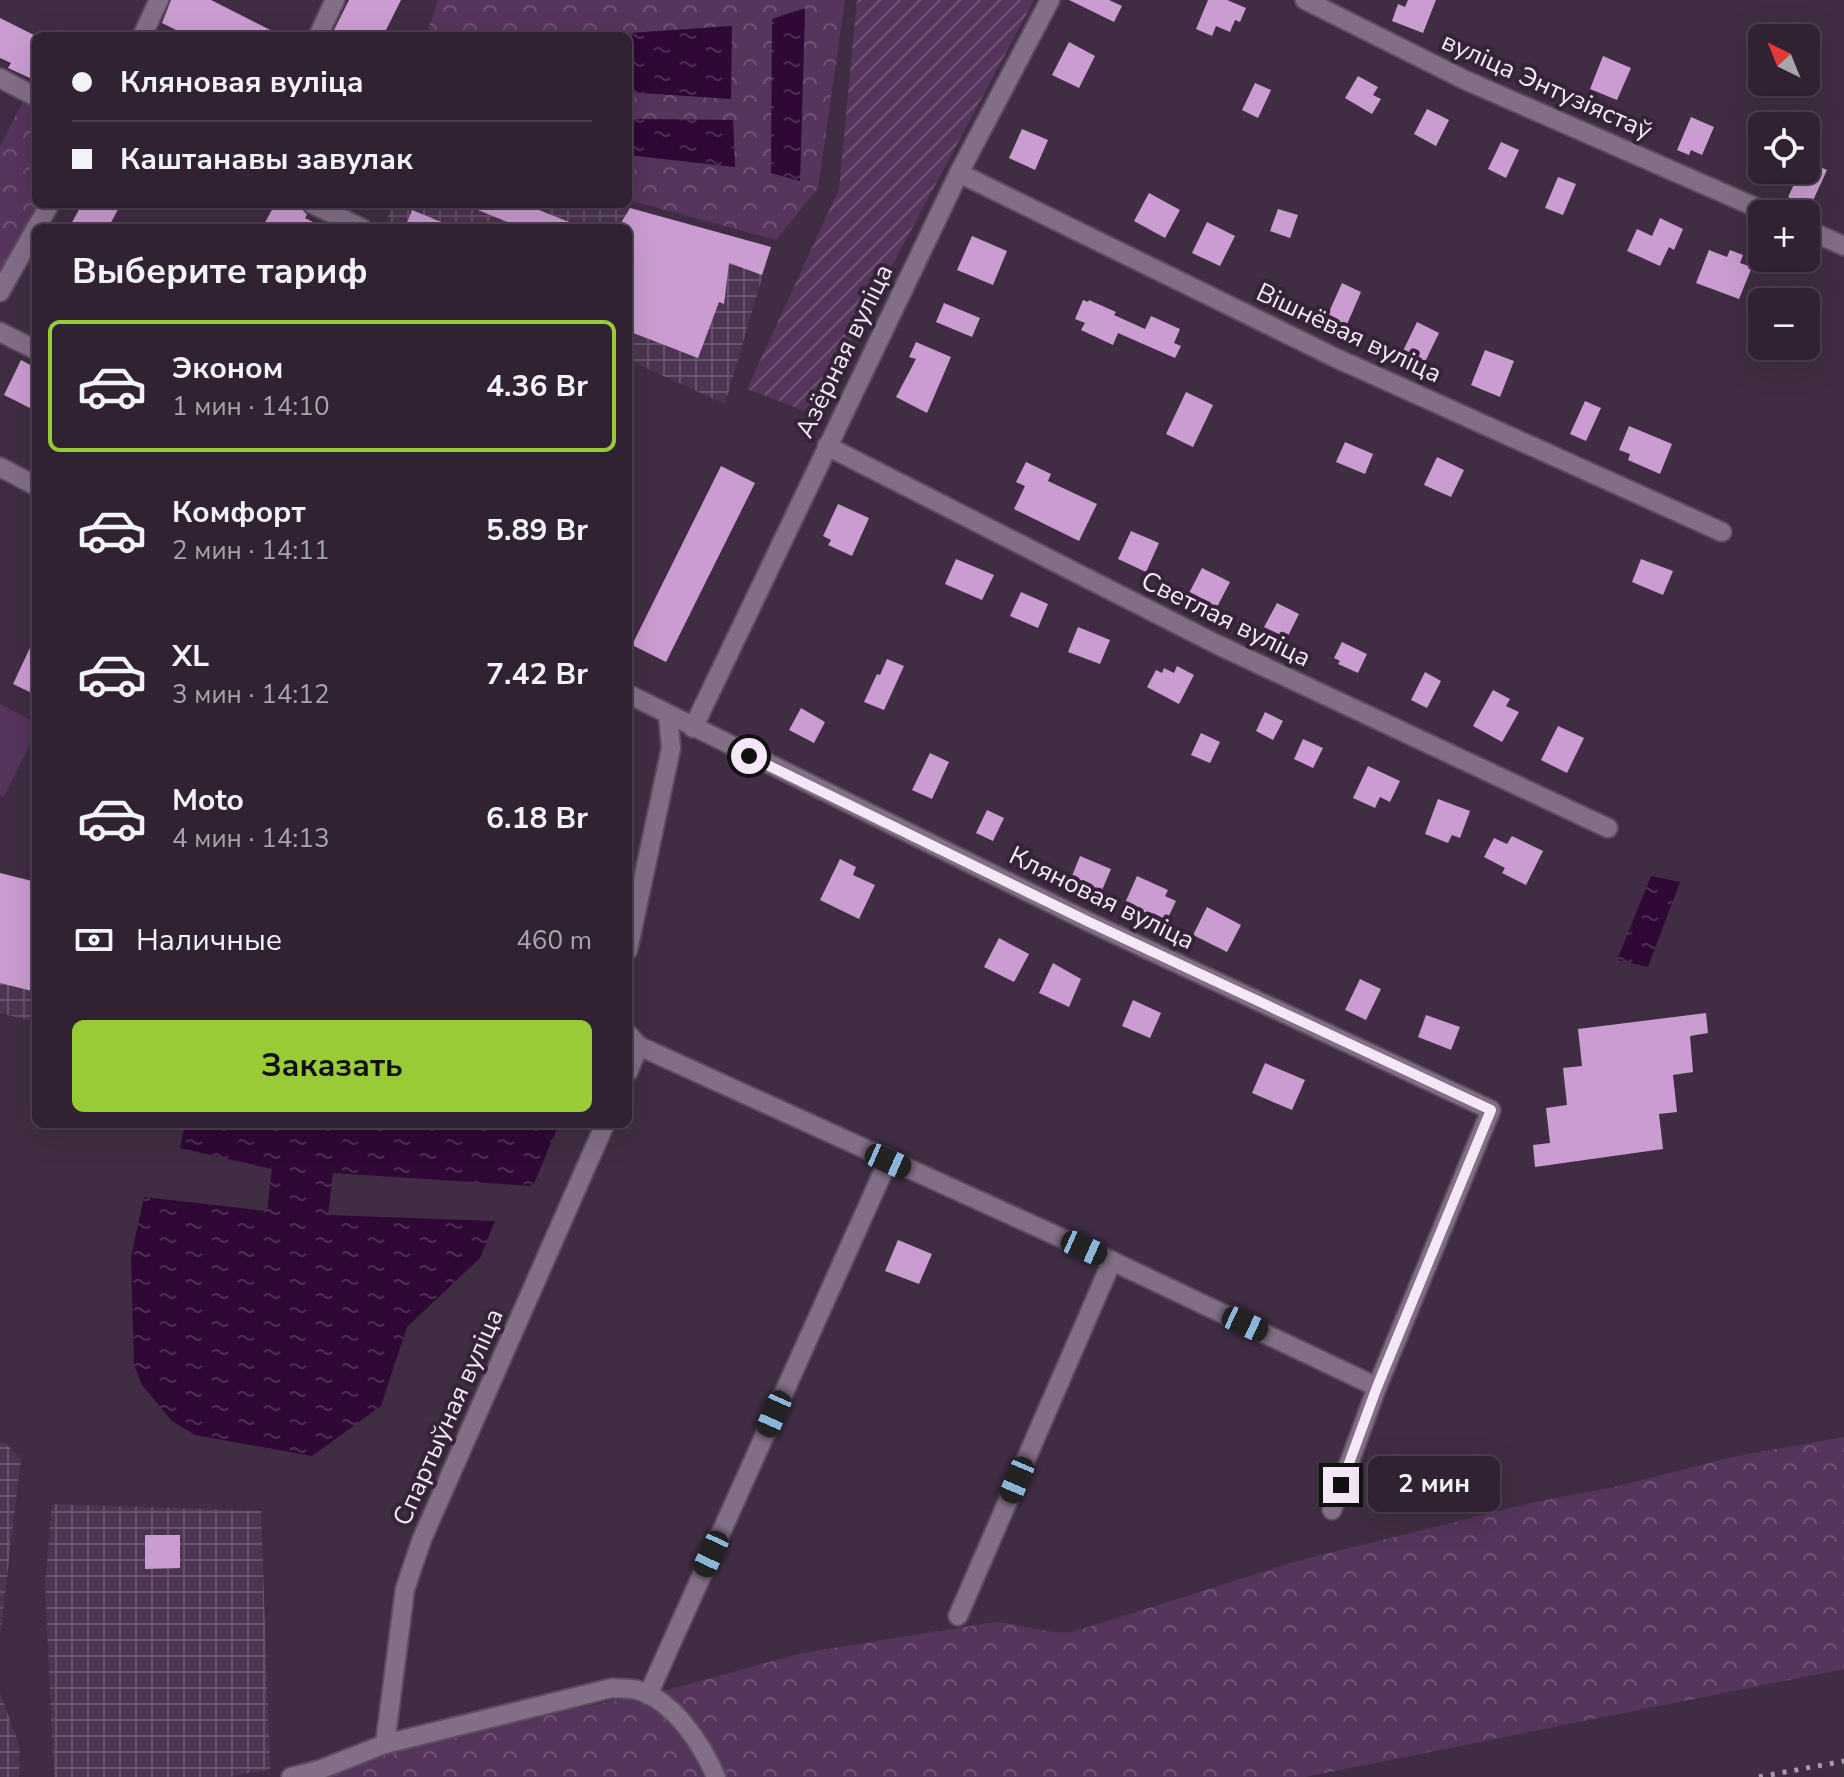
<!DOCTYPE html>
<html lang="ru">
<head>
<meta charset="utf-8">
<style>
  body { margin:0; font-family:"Nunito Sans",sans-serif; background:#3c2f3e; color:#f1f3f6; height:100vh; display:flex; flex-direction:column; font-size:30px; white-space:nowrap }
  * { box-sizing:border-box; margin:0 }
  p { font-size:26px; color:#a8a4ac }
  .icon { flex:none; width:44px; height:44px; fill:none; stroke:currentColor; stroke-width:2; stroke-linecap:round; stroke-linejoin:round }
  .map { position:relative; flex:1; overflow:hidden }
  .sheet { position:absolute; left:32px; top:224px; width:600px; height:904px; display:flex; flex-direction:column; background:#302232; border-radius:12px; box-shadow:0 8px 32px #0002,0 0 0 2px #4b3f4d }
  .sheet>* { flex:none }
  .banner { position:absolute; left:32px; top:32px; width:600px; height:176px; border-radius:12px; box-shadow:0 8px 32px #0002,0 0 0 2px #4b3f4d; display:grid; align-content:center; height:176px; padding:0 40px; background:#302232 }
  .needle { width:52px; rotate:317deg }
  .fabs { position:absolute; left:1748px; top:24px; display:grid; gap:16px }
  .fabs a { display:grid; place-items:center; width:72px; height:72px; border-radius:12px; background:#302232; box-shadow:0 8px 32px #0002,0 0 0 2px #4b3f4d; font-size:40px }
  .end { position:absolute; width:36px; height:36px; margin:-18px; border:10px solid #f4e8f6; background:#111; box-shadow:0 0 0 4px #111 }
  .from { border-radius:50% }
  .bubble { position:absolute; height:56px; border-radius:12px; background:#302232; box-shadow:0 8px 32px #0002,0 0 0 2px #4b3f4d; font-size:26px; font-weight:700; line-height:56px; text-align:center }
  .car { position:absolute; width:24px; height:48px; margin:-24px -12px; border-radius:10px; box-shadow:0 0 6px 2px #0007; background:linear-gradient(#222 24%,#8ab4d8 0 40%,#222 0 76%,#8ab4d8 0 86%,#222 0) }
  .banner b { display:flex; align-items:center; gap:28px; height:76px; font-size:30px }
  .banner b+b { border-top:2px solid #4b3f4d }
  .banner i { width:20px; height:20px; background:#f1f3f6 }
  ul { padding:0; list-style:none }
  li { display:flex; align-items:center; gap:24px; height:132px; margin:0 16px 12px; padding:0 24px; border:4px solid transparent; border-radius:12px }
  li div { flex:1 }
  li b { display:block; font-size:30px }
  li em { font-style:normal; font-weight:700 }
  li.on { border-color:#98cb36 }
  li>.icon { width:72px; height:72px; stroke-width:1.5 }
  h2 { padding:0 40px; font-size:36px; line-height:96px }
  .pay { display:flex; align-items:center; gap:20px; height:88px; padding:0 40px; font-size:30px }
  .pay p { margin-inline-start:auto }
  .button { display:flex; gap:16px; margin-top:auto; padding:16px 40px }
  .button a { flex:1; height:92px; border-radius:12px; background:#98cb36; color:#111; font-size:32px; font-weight:700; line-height:92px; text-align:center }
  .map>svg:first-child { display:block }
  .industrial { fill:url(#industrial-grid) }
  .forest { fill:url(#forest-crowns); fill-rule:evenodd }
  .garden { fill:url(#garden-furrows) }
  .pitch { fill:#56355c }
  .water { fill:url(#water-ripples) }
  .building { fill:#ca9cd1 }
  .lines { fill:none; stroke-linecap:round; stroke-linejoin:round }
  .minor-casing { stroke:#5c4c5e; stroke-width:22 }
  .minor { stroke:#836e87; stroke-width:18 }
  .rail { stroke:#a99aab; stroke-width:5; stroke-dasharray:4 8; stroke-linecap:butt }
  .route { stroke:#f4e8f6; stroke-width:10 }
  .labels { text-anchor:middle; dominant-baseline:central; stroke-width:8; stroke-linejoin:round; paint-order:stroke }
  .street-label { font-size:26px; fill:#f4e8f6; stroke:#352338 }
</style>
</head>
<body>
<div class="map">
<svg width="1844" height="1777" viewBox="0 0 1844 1777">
  <defs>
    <pattern id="industrial-grid" width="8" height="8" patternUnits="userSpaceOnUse" patternTransform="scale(2)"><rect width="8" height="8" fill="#4c3550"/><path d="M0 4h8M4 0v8" fill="none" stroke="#66526a"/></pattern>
    <pattern id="forest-crowns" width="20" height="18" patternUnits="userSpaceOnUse" patternTransform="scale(2)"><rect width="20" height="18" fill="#56355c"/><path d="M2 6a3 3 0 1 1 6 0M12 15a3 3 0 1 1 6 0" fill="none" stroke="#6f5274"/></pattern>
    <pattern id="garden-furrows" width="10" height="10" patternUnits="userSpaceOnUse" patternTransform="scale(2)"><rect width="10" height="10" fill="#56355c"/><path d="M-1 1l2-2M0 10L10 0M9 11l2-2" fill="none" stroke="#6f5274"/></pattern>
    <pattern id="water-ripples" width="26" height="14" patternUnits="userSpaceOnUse" patternTransform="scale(2)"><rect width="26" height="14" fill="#2f0835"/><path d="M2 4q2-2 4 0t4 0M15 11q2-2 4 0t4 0" fill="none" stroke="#4e2c53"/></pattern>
  </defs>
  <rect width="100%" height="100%" fill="#402d43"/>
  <!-- industrial -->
  <g class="industrial">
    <polygon points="392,204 615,204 771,247 725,404 628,360 628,228 384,228"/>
    <polygon points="0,873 36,882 36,1022 0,1013"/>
    <polygon points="0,1442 6,1444 21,1458 0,1636"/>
    <polygon points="52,1504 261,1511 270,1769 230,1777 54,1777 45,1584"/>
    <polygon points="0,1693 20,1747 19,1777 0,1777"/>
  </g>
  <!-- forest -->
  <g class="forest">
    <path d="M 438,0 L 845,0 L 818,188 L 776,240 L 628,200 L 628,155 L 735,167 L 733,120 L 628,119 L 628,92 L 730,99 L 731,26 L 586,36 L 426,36 ZM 805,9 L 800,181 L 799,181 L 772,20 Z"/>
    <polygon points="23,101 36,108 36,204 43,204 0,280 0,147"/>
    <path d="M 1844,1437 L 1844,1669 L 1305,1777 L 328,1777 L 362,1760 L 422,1740 L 671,1689 L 802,1653 L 995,1622 C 1022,1624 1046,1634 1073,1632 L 1294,1562 L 1535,1502 L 1614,1487 L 1737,1456 Z"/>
  </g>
  <!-- garden -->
  <polygon class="garden" points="857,0 1034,0 813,414 747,389 839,189"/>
  <!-- pitch -->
  <polygon class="pitch" points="0,704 36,723 36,732 4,797 0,795"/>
  <!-- water -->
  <g class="water">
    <polygon points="805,8 800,181 771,173 772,19"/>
    <polygon points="732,26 731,99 628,92 628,36 586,36"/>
    <polygon points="628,119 733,120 735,167 628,155"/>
    <polygon points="1651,876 1680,882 1648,967 1617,960"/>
    <polygon points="185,1124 559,1124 533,1186 333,1173 328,1215 495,1221 480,1258 407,1327 381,1406 312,1456 195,1435 172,1421 142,1385 134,1365 131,1257 144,1197 267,1211 272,1169 180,1148"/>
  </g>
  <!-- building -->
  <g class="building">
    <polygon points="171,0 211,0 282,36 188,36 162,23"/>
    <polygon points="349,0 401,0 383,36 331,36"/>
    <polygon points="1069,0 1109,0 1122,6 1114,22"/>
    <polygon points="1208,0 1227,0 1246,8 1240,22 1235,20 1230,32 1216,26 1212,36 1196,29"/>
    <polygon points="1408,0 1436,0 1423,33 1392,21 1398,4 1405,7"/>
    <polygon points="0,18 36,36 36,76 32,74 30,78 8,68 11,63 0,58"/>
    <polygon points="1069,42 1095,56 1079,88 1052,75"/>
    <polygon points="1603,56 1631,68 1617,100 1590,89"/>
    <polygon points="1358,76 1378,87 1373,95 1381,99 1372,114 1345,98"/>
    <polygon points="1255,83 1271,90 1258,118 1242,110"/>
    <polygon points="1427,109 1449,120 1436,146 1414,134"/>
    <polygon points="1691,117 1714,127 1702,155 1691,150 1689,155 1677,150"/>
    <polygon points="1022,129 1048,140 1035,170 1009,158"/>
    <polygon points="1501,142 1519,150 1506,178 1488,169"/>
    <polygon points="1806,161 1827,170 1810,207 1788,197 1801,170 1806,170"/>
    <polygon points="1558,177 1576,184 1563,215 1545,208"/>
    <polygon points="1149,193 1180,210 1165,238 1134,221"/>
    <polygon points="82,204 121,204 108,228 69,228"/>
    <polygon points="275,204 300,206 307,215 305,218 325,228 262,228"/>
    <polygon points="463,204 524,204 584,228 522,228"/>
    <polygon points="630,208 771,247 762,275 729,263 724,304 719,302 698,358 628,331 628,228 618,228"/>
    <polygon points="1278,209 1298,215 1290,238 1270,231"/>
    <polygon points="412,210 456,228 405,228"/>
    <polygon points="1660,218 1683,229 1674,250 1669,247 1660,266 1627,251 1637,229 1652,236"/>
    <polygon points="1207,222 1235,236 1220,266 1192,253"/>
    <polygon points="972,236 1007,251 993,285 957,270"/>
    <polygon points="1709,250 1727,257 1730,250 1743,255 1740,263 1752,267 1739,299 1696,283"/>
    <polygon points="1342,283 1361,292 1345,329 1325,321"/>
    <polygon points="1083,300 1088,302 1089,300 1116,312 1114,315 1145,329 1151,316 1180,329 1174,343 1181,346 1175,358 1118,333 1113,345 1081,330 1085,323 1075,319"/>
    <polygon points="944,303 980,318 972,337 936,322"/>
    <polygon points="1417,322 1439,333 1424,364 1402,353"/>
    <polygon points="916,342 951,357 927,413 896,397 916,359 909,357"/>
    <polygon points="1485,350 1514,361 1500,397 1471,385"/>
    <polygon points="21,360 36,368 36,411 4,395"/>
    <polygon points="1186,392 1213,405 1193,447 1166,434"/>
    <polygon points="1585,401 1601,408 1586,441 1570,434"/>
    <polygon points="1629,426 1672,444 1660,474 1628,460 1630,454 1619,450"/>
    <polygon points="1345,442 1373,454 1365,474 1336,462"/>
    <polygon points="1437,457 1464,470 1451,497 1424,485"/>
    <polygon points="1026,462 1051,474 1048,481 1097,504 1079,541 1014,509 1025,486 1016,482"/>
    <polygon points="721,466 755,483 666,662 632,645"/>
    <polygon points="838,504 869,518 852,556 828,545 831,540 823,536"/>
    <polygon points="1131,531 1159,543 1146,572 1118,559"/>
    <polygon points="956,559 994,575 982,600 945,584"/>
    <polygon points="1641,559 1673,571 1663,595 1632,582"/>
    <polygon points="1202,568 1230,582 1217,607 1189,593"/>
    <polygon points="1021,592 1048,604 1038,628 1010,616"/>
    <polygon points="1277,603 1299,614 1287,638 1264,627"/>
    <polygon points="1078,627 1110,640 1100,664 1068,652"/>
    <polygon points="36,635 36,695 13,684"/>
    <polygon points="1342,642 1367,654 1358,673 1338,664 1340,661 1334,658"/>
    <polygon points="887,659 904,666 884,710 864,702 877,674 880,675"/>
    <polygon points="1177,666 1194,675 1179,704 1147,687 1156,670 1162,673 1164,668 1174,673"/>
    <polygon points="1425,672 1441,681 1427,708 1411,700"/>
    <polygon points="1493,690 1510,699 1506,706 1519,712 1502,742 1473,726"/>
    <polygon points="801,708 825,722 814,743 789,730"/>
    <polygon points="1265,712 1283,721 1273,740 1256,731"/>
    <polygon points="1558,726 1584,738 1567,773 1541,760"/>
    <polygon points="1201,733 1220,742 1210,763 1191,755"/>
    <polygon points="1303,739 1323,748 1313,768 1294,759"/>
    <polygon points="930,753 949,762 932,799 912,790"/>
    <polygon points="1368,766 1400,781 1390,802 1380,797 1375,808 1353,798"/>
    <polygon points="1438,799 1470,811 1460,838 1452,835 1448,843 1425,834"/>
    <polygon points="987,810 1004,818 993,841 976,833"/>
    <polygon points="1512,836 1543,851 1526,885 1502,873 1505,868 1484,857 1494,838 1507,844"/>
    <polygon points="1080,856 1111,869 1100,895 1070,881"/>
    <polygon points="840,859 856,867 853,875 875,885 859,919 820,900"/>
    <polygon points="0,873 36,882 36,992 0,983"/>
    <polygon points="1137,876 1168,890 1165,896 1176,901 1167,920 1153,913 1152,916 1125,903"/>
    <polygon points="1207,907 1241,925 1227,952 1193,935"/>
    <polygon points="999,938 1029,954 1014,982 984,967"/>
    <polygon points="1053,963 1081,979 1069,1007 1039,993"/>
    <polygon points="1360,979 1381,989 1366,1020 1345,1010"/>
    <polygon points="1133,1000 1161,1013 1150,1038 1122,1026"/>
    <polygon points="1706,1013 1708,1033 1690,1036 1693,1072 1673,1075 1677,1112 1659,1114 1663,1149 1535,1167 1533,1145 1550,1143 1546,1108 1567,1105 1563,1068 1582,1066 1578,1029"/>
    <polygon points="1426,1015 1460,1027 1451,1050 1418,1037"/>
    <polygon points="1265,1063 1305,1080 1292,1110 1252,1093"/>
    <polygon points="898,1240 932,1254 919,1284 885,1271"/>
    <polygon points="145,1535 180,1535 180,1568 145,1569"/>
  </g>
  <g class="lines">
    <!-- minor casing -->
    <g class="minor-casing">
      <g id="minor">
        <polyline points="1305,0 1465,80 1771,214"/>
        <polyline points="142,36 159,0"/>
        <polyline points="318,36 335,0"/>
        <polyline points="0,78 36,97"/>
        <polyline points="959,173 1336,358 1722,532"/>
        <polyline points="312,204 362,228"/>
        <polyline points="36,228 50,204"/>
        <polyline points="1806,229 1844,246"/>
        <polyline points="0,292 36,228"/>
        <polyline points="0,332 36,350"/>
        <polyline points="827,446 1216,644 1608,828"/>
        <polyline points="0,467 36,486"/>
        <polyline points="628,694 1089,922 1491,1110 1377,1387 1332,1510"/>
        <polyline points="693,728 959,173 1050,0"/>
        <polyline points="628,950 671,748 668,715"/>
        <polyline points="628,1034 639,1046 1112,1261 1377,1387"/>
        <polyline points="628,1072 639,1046"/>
        <polyline points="958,1616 1112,1261"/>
        <polyline points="648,1695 888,1161"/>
        <polyline points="385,1744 405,1589 422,1539 605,1124"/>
        <path d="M 291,1777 L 319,1770 L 385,1744 L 612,1688 C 620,1689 629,1688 637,1690 C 673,1700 702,1744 716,1777"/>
      </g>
    </g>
    <!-- minor -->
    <use href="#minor" class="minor"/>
    <!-- rail -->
    <polyline class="rail" points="1759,1777 1844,1761"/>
  </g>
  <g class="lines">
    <!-- route -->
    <polyline class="route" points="749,756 1089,922 1491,1110 1377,1387 1341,1485"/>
  </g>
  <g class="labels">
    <!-- street labels -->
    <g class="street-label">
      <text transform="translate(1547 86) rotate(24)">вуліца Энтузіястаў</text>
      <text transform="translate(1349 333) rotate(25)">Вішнёвая вуліца</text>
      <text transform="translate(844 351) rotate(-64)">Азёрная вуліца</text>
      <text transform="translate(1226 619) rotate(26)">Светлая вуліца</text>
      <text transform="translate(1102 898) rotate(26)">Кляновая вуліца</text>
      <text transform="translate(448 1417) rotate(-66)">Спартыўная вуліца</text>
    </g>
  </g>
</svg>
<div class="fabs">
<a><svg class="needle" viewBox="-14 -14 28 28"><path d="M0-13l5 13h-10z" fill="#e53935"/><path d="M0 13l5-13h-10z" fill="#a8a4ac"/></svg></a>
<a><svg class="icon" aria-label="locate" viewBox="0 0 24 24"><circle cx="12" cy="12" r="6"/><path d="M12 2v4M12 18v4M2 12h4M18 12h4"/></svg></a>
<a>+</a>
<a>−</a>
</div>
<i class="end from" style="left:749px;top:756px"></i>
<i class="end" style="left:1341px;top:1485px"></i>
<div class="bubble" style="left:1368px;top:1456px;width:132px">2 мин</div>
<i class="car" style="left:888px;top:1161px;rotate:114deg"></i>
<i class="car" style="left:1084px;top:1248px;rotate:114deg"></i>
<i class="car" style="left:1245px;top:1324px;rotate:115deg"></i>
<i class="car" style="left:774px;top:1414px;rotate:204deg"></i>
<i class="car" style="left:1017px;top:1480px;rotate:203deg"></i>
<i class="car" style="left:711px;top:1554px;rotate:205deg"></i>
<div class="banner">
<b><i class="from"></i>Кляновая вуліца</b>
<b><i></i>Каштанавы завулак</b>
</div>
<section class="sheet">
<h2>Выберите тариф</h2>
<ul>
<li class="on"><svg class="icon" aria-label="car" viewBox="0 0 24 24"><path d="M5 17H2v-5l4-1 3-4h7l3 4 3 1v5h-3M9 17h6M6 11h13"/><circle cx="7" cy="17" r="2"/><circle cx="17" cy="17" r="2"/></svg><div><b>Эконом</b><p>1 мин · 14:10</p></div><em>4.36 Br</em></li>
<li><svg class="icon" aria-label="car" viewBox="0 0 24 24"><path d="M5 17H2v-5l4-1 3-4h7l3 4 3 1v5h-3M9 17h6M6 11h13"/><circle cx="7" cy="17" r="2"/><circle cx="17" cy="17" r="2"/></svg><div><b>Комфорт</b><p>2 мин · 14:11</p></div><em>5.89 Br</em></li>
<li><svg class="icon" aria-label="car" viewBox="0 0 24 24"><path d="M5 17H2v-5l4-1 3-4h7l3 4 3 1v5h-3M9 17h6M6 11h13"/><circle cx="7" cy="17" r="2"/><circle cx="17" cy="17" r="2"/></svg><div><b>XL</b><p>3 мин · 14:12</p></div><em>7.42 Br</em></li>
<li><svg class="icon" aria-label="car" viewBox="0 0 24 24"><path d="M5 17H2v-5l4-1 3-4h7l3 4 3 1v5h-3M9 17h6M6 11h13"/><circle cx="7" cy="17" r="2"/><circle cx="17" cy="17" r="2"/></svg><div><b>Moto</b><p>4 мин · 14:13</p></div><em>6.18 Br</em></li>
</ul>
<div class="pay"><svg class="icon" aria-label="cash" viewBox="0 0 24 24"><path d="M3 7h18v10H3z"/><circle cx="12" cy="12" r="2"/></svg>Наличные<p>460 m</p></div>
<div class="button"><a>Заказать</a></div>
</section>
</div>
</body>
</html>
